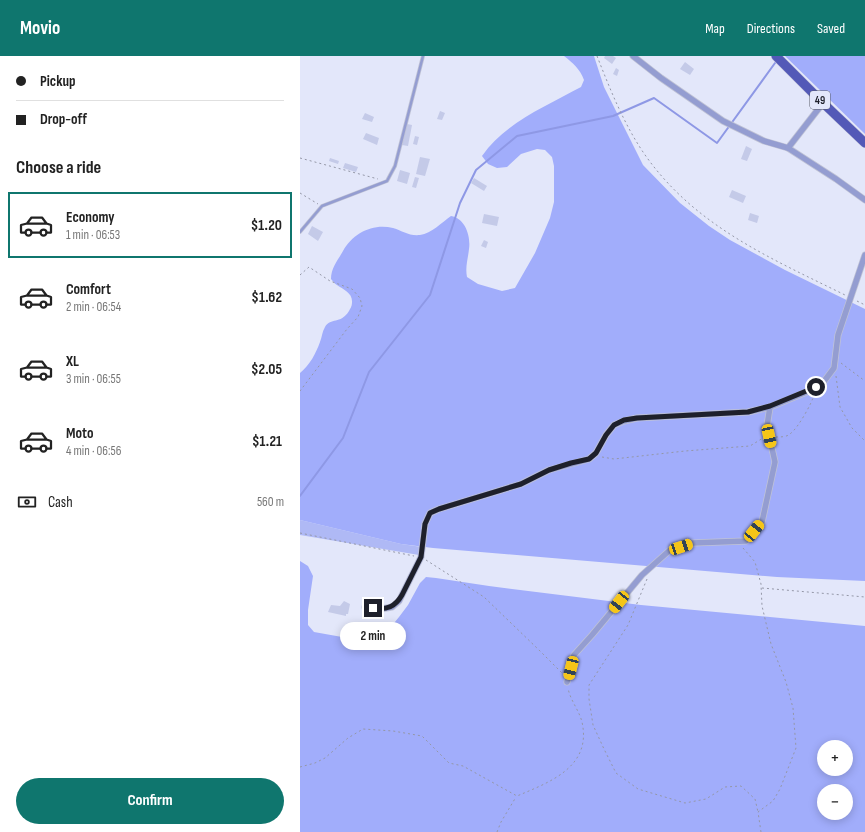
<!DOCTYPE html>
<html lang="en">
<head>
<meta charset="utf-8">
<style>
  body { margin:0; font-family:"Sofia Sans Condensed",sans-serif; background:#f6f6f6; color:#222; height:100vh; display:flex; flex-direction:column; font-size:15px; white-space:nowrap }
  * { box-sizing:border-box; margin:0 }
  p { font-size:13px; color:#767676 }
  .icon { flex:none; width:22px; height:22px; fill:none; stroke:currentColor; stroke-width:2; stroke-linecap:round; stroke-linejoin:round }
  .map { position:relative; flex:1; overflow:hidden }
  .details { display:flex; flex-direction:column; background:#fff; width:300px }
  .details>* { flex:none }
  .hud { display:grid; align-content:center; height:88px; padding:0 16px; background:#fff }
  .controls { position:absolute; left:517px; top:684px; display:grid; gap:8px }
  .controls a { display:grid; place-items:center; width:36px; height:36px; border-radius:50%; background:#fff; box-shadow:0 2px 10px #0003; font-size:20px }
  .end { position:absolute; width:18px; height:18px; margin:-9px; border:5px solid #1e202b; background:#fff; box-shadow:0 0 0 2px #fff }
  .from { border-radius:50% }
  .bubble { position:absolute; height:28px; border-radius:14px; background:#fff; box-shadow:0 2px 10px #0003; font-size:13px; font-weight:700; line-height:28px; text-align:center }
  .car { position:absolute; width:12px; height:24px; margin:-12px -6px; border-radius:5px; box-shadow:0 0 3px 1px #0007; background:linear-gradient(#f5c518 24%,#345 0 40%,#f5c518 0 76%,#345 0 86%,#f5c518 0) }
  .hud b { display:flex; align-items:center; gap:14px; height:38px; font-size:15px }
  .hud b+b { border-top:1px solid #e0e0e0 }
  .hud i { width:10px; height:10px; background:#222 }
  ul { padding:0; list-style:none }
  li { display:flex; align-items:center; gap:12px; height:66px; margin:0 8px 6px; padding:0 8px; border:2px solid transparent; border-radius:0px }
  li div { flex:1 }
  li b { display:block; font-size:15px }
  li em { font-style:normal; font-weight:700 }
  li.active { border-color:#0f766e }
  li>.icon { width:36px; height:36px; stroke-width:1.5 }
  h2 { padding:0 16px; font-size:18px; line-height:48px }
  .pay { display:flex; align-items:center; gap:10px; height:44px; padding:0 16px; font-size:15px }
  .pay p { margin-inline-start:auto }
  .cta { display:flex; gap:8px; margin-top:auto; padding:8px 16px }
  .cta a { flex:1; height:46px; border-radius:24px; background:#0f766e; color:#fff; font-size:16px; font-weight:700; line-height:46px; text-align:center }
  header { display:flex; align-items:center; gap:24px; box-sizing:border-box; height:56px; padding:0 20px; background:#0f766e; color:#fff }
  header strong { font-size:19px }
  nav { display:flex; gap:22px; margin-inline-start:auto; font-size:14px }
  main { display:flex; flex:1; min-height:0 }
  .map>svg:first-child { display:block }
  .green { fill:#afb9f5 }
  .forest { fill:#a1adfb; fill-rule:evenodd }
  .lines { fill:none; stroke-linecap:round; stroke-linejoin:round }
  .stream { stroke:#8e98e5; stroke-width:2 }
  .building { fill:#c4cae8 }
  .service-casing { stroke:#c0c3d5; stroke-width:4 }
  .minor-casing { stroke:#c0c3d5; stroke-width:7 }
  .primary-casing { stroke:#c0c3d5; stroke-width:10 }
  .path { stroke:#9497a7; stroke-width:1; stroke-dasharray:2 3; stroke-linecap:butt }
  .service { stroke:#949dd1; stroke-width:2.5 }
  .minor { stroke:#949dd1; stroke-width:5.5 }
  .primary { stroke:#5359b7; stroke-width:9 }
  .route { stroke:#1e202b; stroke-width:5 }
  .labels { text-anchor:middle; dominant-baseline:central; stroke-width:3; stroke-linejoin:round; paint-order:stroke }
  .shield { fill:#e3e7fa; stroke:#595c69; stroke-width:1 }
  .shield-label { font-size:11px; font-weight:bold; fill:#1e202b }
</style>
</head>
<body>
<header>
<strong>Movio</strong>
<nav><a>Map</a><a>Directions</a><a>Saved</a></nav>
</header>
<main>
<section class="details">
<div class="hud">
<b><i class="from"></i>Pickup</b>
<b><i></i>Drop-off</b>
</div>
<h2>Choose a ride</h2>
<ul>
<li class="active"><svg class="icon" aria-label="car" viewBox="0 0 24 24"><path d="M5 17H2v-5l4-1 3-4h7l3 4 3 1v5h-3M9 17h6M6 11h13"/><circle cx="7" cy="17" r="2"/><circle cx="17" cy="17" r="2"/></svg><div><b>Economy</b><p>1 min · 06:53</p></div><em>$1.20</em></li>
<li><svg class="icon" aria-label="car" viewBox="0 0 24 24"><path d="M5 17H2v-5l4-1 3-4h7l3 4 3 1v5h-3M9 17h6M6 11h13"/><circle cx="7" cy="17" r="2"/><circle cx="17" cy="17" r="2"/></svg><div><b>Comfort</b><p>2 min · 06:54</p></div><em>$1.62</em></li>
<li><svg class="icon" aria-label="car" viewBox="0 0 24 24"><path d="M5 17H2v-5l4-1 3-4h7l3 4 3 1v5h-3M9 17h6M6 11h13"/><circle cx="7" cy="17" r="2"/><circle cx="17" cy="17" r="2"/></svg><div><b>XL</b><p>3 min · 06:55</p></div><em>$2.05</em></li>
<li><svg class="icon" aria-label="car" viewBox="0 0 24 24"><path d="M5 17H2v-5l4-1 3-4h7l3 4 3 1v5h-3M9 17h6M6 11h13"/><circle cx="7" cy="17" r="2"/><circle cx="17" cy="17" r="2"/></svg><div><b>Moto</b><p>4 min · 06:56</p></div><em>$1.21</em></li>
</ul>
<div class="pay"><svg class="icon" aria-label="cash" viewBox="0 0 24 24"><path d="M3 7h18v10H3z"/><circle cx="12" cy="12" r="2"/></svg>Cash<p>560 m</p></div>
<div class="cta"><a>Confirm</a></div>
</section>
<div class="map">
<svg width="565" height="776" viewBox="0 0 565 776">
  <rect width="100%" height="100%" fill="#e3e7fa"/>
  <!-- green -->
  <polygon class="green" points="0,464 101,488 122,491 119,499 0,479"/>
  <!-- forest -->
  <g class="forest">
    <path d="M 264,0 L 294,0 L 304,31 L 343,109 L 380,147 L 409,170 L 430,184 L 485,214 L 565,253 L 565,525 L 477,521 L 133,492 L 101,488 L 0,464 L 0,317 C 10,309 16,297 20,286 C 22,281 22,276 25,271 C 31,261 40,269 49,255 C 50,253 52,250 52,247 C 53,237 44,234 37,229 C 35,228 33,225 31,223 C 31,212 38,204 43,195 C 53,177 73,167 93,172 C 103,175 108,180 120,179 C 132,177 141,167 151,160 C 165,162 171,180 169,193 C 168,203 165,211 167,221 L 178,228 L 202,235 L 215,232 L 235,197 L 250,162 L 254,146 L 254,110 L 252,101 L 245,94 L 237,93 L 221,98 L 207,111 L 197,112 L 188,108 L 182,100 C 205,67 246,50 281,31 L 284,24 C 280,13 273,7 264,0 Z"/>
    <polygon points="485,0 565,0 565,78"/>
    <path d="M 0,505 L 8,510 L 13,520 L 8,554 L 8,569 L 14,576 L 42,581 L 62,581 L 80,577 L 90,572 L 99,561 L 108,549 L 120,527 L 126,521 L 136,522 L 189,530 L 341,549 L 565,570 L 565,776 L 0,776 ZM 524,691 L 546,691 L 546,713 L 524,713 ZM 524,735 L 546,735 L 546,757 L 524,757 Z"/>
  </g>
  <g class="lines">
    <!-- stream -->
    <polyline class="stream" points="0,440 43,382 69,316 130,239 160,147 176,114 217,80 313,60 354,42 417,87 475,7"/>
  </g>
  <!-- building -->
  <g class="building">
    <polygon points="305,0 313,0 316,2 312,8 304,2"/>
    <polygon points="385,6 394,13 390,19 380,13"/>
    <polygon points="316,12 319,14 317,20 313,18"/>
    <polygon points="140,55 145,57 142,64 137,63"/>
    <polygon points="65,57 74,61 72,66 62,63"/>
    <polygon points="107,68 112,69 108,90 102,89"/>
    <polygon points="66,77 79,82 77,89 63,83"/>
    <polygon points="115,80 119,81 117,89 113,88"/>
    <polygon points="446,90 452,93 447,105 441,103"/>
    <polygon points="120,101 130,103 125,120 116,118"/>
    <polygon points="30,102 39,105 38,108 29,105"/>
    <polygon points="45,107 58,111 56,116 43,112"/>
    <polygon points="100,114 110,117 107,128 97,125"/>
    <polygon points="115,121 119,122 116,132 112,131"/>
    <polygon points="174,122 187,130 184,135 171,127"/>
    <polygon points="432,134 446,140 443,147 429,141"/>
    <polygon points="450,157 459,160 457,167 448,164"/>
    <polygon points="184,158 199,161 197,170 182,167"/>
    <polygon points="12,170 23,176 18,185 8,178"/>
    <polygon points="184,184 188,186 186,192 181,190"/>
    <polygon points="44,545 50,548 48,558 46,558 46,560 28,556 31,549 40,550"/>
  </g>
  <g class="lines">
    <!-- service casing -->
    <g class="service-casing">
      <polyline id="service" points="0,176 22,150 87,125 95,110 123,0"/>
    </g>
    <!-- minor casing -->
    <g class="minor-casing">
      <g id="minor">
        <polyline points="333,0 361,22 423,65 464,85 488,92 523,47"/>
        <polyline points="488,92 536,123 565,144"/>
        <polyline points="65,551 81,553 92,551 99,545 121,501 125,468 130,457 139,453 221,428 249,414 289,403 296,397 306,379 314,369 324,365 337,362 448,356 470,351"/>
        <polyline points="267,626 274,599 292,579 342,519 370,494 392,487 446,485 462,466 475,406 467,370 470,351 509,335 522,328 534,312 538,279 565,199"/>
      </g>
    </g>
    <!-- primary casing -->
    <g class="primary-casing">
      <polyline id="primary" points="476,0 523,47 565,87"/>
    </g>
    <!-- path -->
    <g class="path">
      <path d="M 297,0 C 310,33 323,66 343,96 C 393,169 468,201 545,239"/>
      <polyline points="0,102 78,123"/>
      <polyline points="0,137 18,148"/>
      <polyline points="0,219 9,211 30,225 52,233 60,242 62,250 58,261 47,273 0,335"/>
      <polyline points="557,245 565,249"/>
      <polyline points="541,307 565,325"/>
      <polyline points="536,320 540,351 552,372 565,385"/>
      <path d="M 476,381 C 481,381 488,381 491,377 C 498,372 512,347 514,339"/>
      <polyline points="302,401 314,403 385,395 450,390 463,382"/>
      <polyline points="0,477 114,500"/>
      <polyline points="443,492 455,506 461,528 462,550 471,588 486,626 493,652 496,692 480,733 473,745 458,756 461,776"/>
      <polyline points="126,504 184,541 239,594 263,618"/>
      <polyline points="347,523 328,569 289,629 289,643 293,669 304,693 316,717 338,733 385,747 406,743 425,731 441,730 455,743 458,756"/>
      <polyline points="462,532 565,541"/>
      <path d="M 0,711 L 15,707 L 25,702 L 48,682 L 63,673 L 93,675 L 122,680 L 149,707 L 163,710 L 217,740 C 250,726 292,711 282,666 C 279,654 270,644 268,632"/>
      <polyline points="197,776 201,766 216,741"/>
    </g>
    <!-- service -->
    <use href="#service" class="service"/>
    <!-- minor -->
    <use href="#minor" class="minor"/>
    <!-- primary -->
    <use href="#primary" class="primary"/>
  </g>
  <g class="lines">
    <!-- route -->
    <path class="route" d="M 73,552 C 87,554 95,551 102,539 L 121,501 L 125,468 L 130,457 L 139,453 L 221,428 L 249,414 L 271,407 L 289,403 L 296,397 L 306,379 L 314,369 L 324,364 L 337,362 L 448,356 L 470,350 L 516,331"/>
  </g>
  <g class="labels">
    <!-- shield labels -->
    <rect class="shield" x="510" y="35" width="20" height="18" rx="3"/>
    <g class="shield-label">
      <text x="520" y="44">49</text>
    </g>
  </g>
</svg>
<div class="controls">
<a>+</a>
<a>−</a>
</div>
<i class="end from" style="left:516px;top:331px"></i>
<i class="end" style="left:73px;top:552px"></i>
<div class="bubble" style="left:40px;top:566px;width:66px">2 min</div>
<i class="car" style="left:469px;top:380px;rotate:168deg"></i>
<i class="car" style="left:454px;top:475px;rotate:39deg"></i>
<i class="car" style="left:381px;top:491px;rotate:72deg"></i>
<i class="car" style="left:319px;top:546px;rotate:218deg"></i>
<i class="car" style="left:271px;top:612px;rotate:194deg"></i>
</div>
</main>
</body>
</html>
